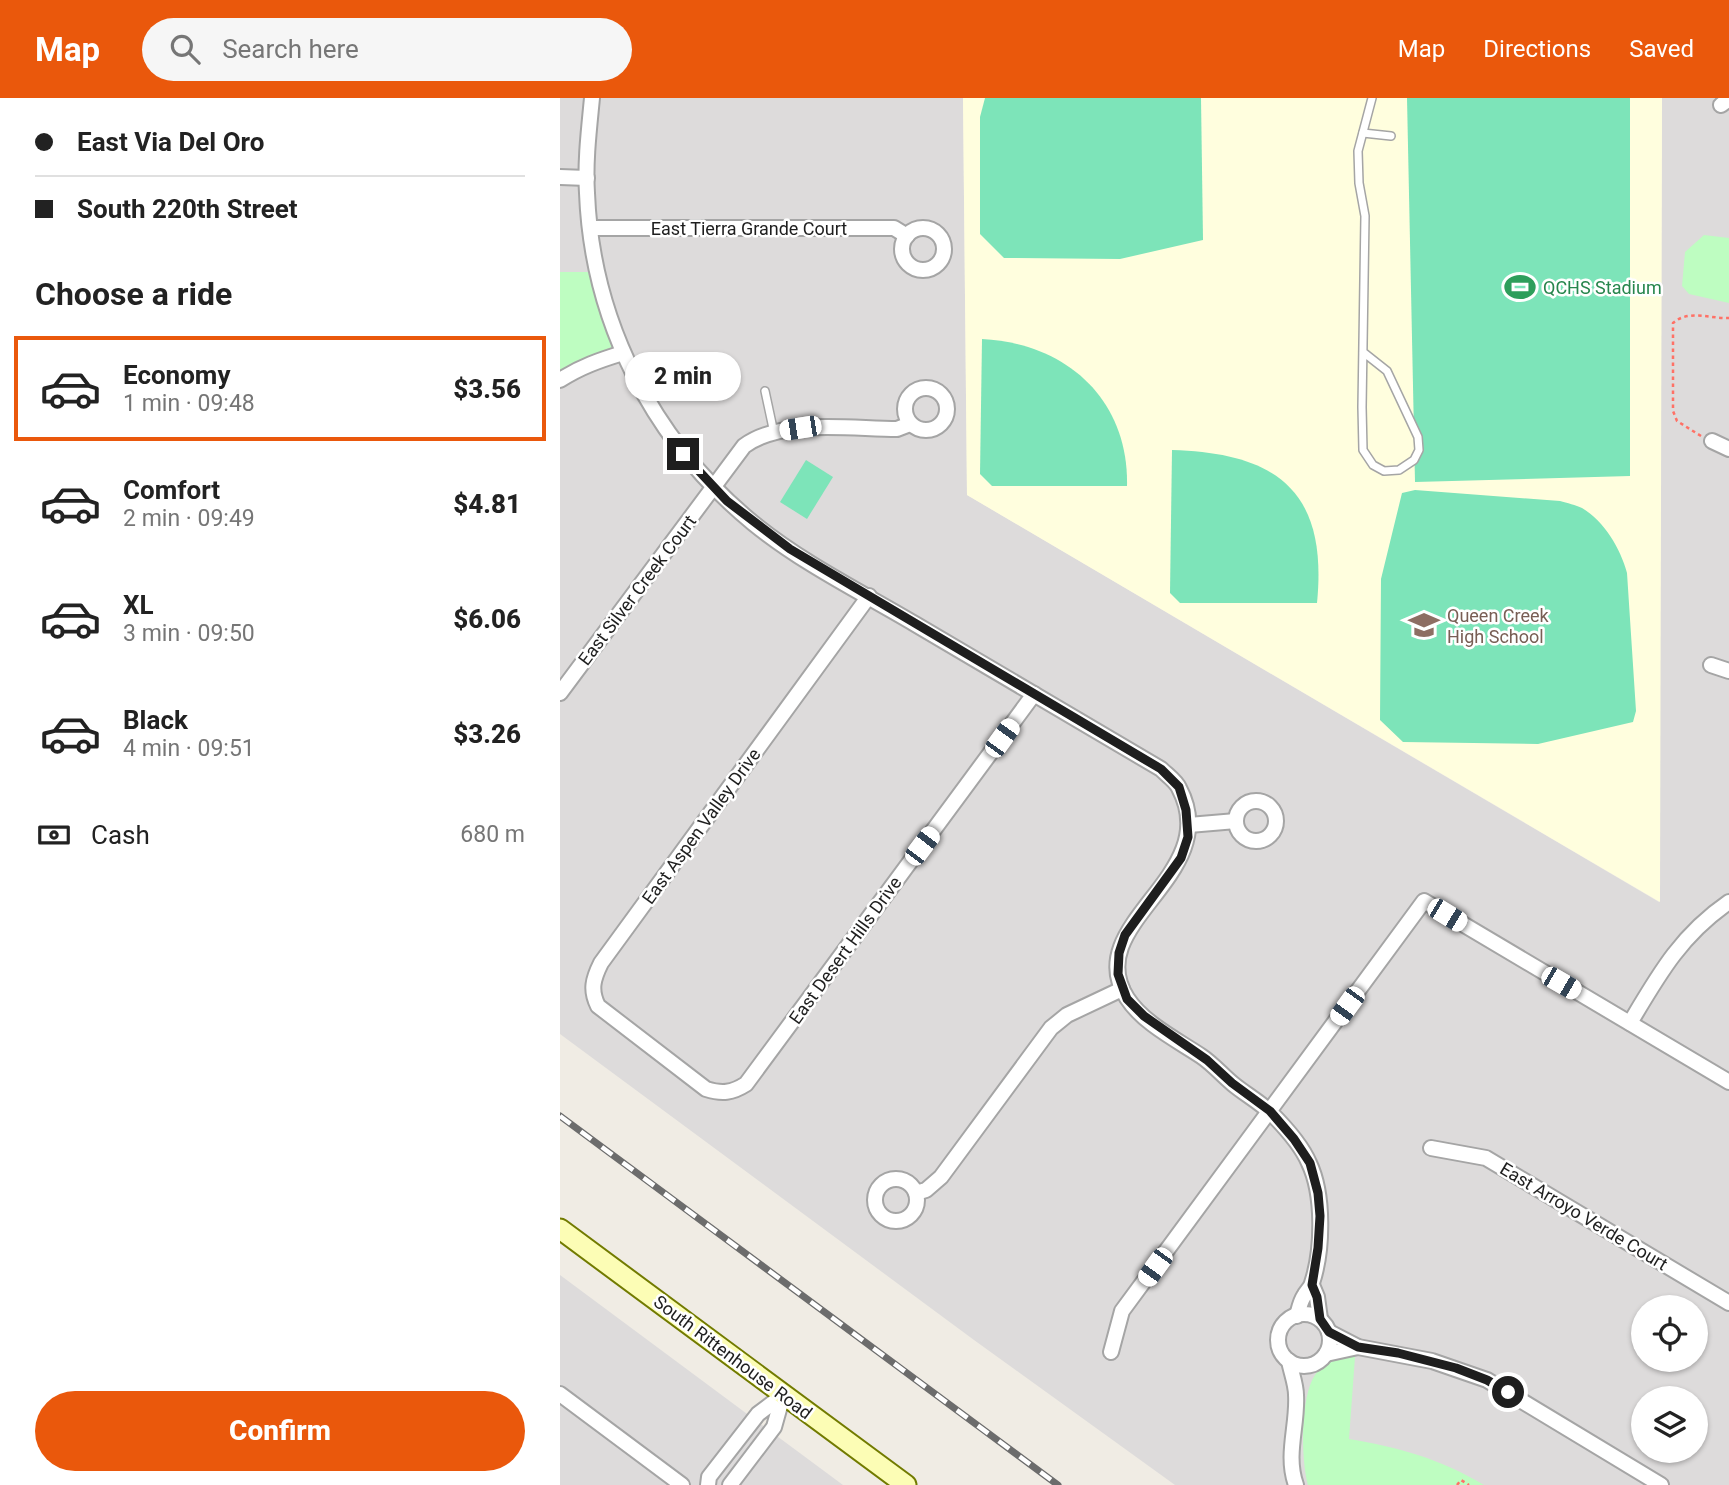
<!DOCTYPE html>
<html lang="en">
<head>
<meta charset="utf-8">
<style>
  body { margin:0; font-family:Roboto,sans-serif; background:#f6f6f6; color:#222; height:100vh; display:flex; flex-direction:column; font-size:26px; white-space:nowrap }
  * { box-sizing:border-box; margin:0 }
  p { font-size:23px; color:#767676 }
  .icon { flex:none; width:38px; height:38px; fill:none; stroke:currentColor; stroke-width:2; stroke-linecap:round; stroke-linejoin:round }
  .map { position:relative; flex:1; overflow:hidden }
  .details { display:flex; flex-direction:column; background:#fff; width:560px }
  .details>* { flex:none }
  .guide { display:grid; align-content:center; height:154px; padding:0 35px; background:#fff }
  .fabs { position:absolute; left:1071px; top:1197px; display:grid; gap:14px }
  .fabs a { display:grid; place-items:center; width:77px; height:77px; border-radius:50%; background:#fff; box-shadow:0 2px 5px #0004; font-size:35px }
  .end { position:absolute; width:32px; height:32px; margin:-16px; border:9px solid #1e1e1e; background:#fff; box-shadow:0 0 0 4px #fff }
  .from { border-radius:50% }
  .bubble { position:absolute; height:49px; border-radius:24px; background:#fff; box-shadow:0 2px 5px #0004; font-size:23px; font-weight:800; line-height:49px; text-align:center }
  .car { position:absolute; width:21px; height:42px; margin:-21px -10px; border-radius:9px; box-shadow:0 0 5px 2px #0007; background:linear-gradient(#fff 24%,#345 0 40%,#fff 0 76%,#345 0 86%,#fff 0) }
  .guide b { display:flex; align-items:center; gap:24px; height:66px; font-size:26px }
  .guide b+b { border-top:2px solid #e0e0e0 }
  .guide i { width:18px; height:18px; background:#222 }
  ul { padding:0; list-style:none }
  li { display:flex; align-items:center; gap:21px; height:105px; margin:0 14px 10px; padding:0 21px; border:4px solid transparent; border-radius:0px }
  li div { flex:1 }
  li b { display:block; font-size:26px }
  li em { font-style:normal; font-weight:800 }
  li.current { border-color:#ea580c }
  li>.icon { width:63px; height:63px; stroke-width:1.5 }
  h2 { padding:0 35px; font-size:32px; line-height:84px }
  .pay { display:flex; align-items:center; gap:18px; height:77px; padding:0 35px; font-size:26px }
  .pay p { margin-inline-start:auto }
  .action { display:flex; gap:14px; margin-top:auto; padding:14px 35px }
  .action a { flex:1; height:80px; border-radius:42px; background:#ea580c; color:#fff; font-size:28px; font-weight:800; line-height:80px; text-align:center }
  header { display:flex; align-items:center; gap:42px; box-sizing:border-box; height:98px; padding:0 35px; background:#ea580c; color:#fff }
  header strong { font-size:33px }
  nav { display:flex; gap:38px; margin-inline-start:auto; font-size:24px }
  .search { width:490px; height:63px; background:#f6f6f6; display:flex; align-items:center; gap:18px; box-sizing:border-box; padding:0 24px; border-radius:38px; color:#767676; font-size:26px }
  main { display:flex; flex:1; min-height:0 }
  .map>svg:first-child { display:block }
  .residential { fill:#dddbdb; fill-rule:evenodd }
  .education { fill:#fffede }
  .park { fill:#befdc1 }
  .pitch { fill:#7de4b9 }
  .lines { fill:none; stroke-linecap:round; stroke-linejoin:round }
  .service-casing { stroke:#a5a5a5; stroke-width:10 }
  .minor-casing { stroke:#a5a5a5; stroke-width:18 }
  .secondary-casing { stroke:#727b00; stroke-width:23 }
  .path { stroke:#ff7166; stroke-width:2.5; stroke-dasharray:3.5 3.5; stroke-linecap:butt }
  .service { stroke:#fff; stroke-width:7 }
  .minor { stroke:#fff; stroke-width:14 }
  .secondary { stroke:#fcfdb5; stroke-width:19 }
  .rail-casing { stroke:#6c6c6c; stroke-width:7 }
  .rail { stroke:#fff; stroke-width:4.5; stroke-dasharray:13; stroke-linecap:butt }
  .route { stroke:#1e1e1e; stroke-width:9 }
  .labels { text-anchor:middle; dominant-baseline:central; stroke-width:5; stroke-linejoin:round; paint-order:stroke }
  .street-label { font-size:18px; fill:#1e1e1e; stroke:#fff }
  .leisure-label { font-size:18px; fill:#27864d; stroke:#fff; text-anchor:start }
  .education-label { font-size:18px; fill:#785e54; stroke:#fff; text-anchor:start }
</style>
</head>
<body>
<header>
<strong>Map</strong>
<div class="search"><svg class="icon" aria-label="search" viewBox="0 0 24 24"><circle cx="10" cy="10" r="6"/><path d="M15 15l6 6"/></svg>Search here</div>
<nav><a>Map</a><a>Directions</a><a>Saved</a></nav>
</header>
<main>
<section class="details">
<div class="guide">
<b><i class="from"></i>East Via Del Oro</b>
<b><i></i>South 220th Street</b>
</div>
<h2>Choose a ride</h2>
<ul>
<li class="current"><svg class="icon" aria-label="car" viewBox="0 0 24 24"><path d="M5 17H2v-5l4-1 3-4h7l3 4 3 1v5h-3M9 17h6M6 11h13"/><circle cx="7" cy="17" r="2"/><circle cx="17" cy="17" r="2"/></svg><div><b>Economy</b><p>1 min · 09:48</p></div><em>$3.56</em></li>
<li><svg class="icon" aria-label="car" viewBox="0 0 24 24"><path d="M5 17H2v-5l4-1 3-4h7l3 4 3 1v5h-3M9 17h6M6 11h13"/><circle cx="7" cy="17" r="2"/><circle cx="17" cy="17" r="2"/></svg><div><b>Comfort</b><p>2 min · 09:49</p></div><em>$4.81</em></li>
<li><svg class="icon" aria-label="car" viewBox="0 0 24 24"><path d="M5 17H2v-5l4-1 3-4h7l3 4 3 1v5h-3M9 17h6M6 11h13"/><circle cx="7" cy="17" r="2"/><circle cx="17" cy="17" r="2"/></svg><div><b>XL</b><p>3 min · 09:50</p></div><em>$6.06</em></li>
<li><svg class="icon" aria-label="car" viewBox="0 0 24 24"><path d="M5 17H2v-5l4-1 3-4h7l3 4 3 1v5h-3M9 17h6M6 11h13"/><circle cx="7" cy="17" r="2"/><circle cx="17" cy="17" r="2"/></svg><div><b>Black</b><p>4 min · 09:51</p></div><em>$3.26</em></li>
</ul>
<div class="pay"><svg class="icon" aria-label="cash" viewBox="0 0 24 24"><path d="M3 7h18v10H3z"/><circle cx="12" cy="12" r="2"/></svg>Cash<p>680 m</p></div>
<div class="action"><a>Confirm</a></div>
</section>
<div class="map">
<svg width="1169" height="1387" viewBox="0 0 1169 1387">
  <rect width="100%" height="100%" fill="#f0ece4"/>
  <!-- residential -->
  <g class="residential">
    <path d="M 0,0 L 403,0 L 407,397 L 1099,804 L 1102,0 L 1169,0 L 1169,1387 L 615,1387 L 414,1242 L 0,936 ZM 1083,1209 L 1136,1209 L 1136,1262 L 1083,1262 ZM 1083,1300 L 1136,1300 L 1136,1353 L 1083,1353 Z"/>
    <polygon points="0,1177 283,1387 0,1387"/>
  </g>
  <!-- education -->
  <polygon class="education" points="403,0 1102,0 1100,804 407,397"/>
  <!-- park -->
  <g class="park">
    <polygon points="1144,137 1169,140 1169,205 1129,196 1122,188 1125,154"/>
    <polygon points="0,174 28,174 54,248 0,277"/>
    <path d="M 783,1259 L 795,1259 L 789,1341 C 838,1349 881,1361 924,1387 L 748,1387 C 741,1362 740,1299 755,1277 C 762,1266 771,1263 783,1259 Z"/>
  </g>
  <!-- pitch -->
  <g class="pitch">
    <polygon points="425,0 641,0 643,142 560,161 444,160 420,136 420,19"/>
    <polygon points="847,0 1070,0 1070,378 855,384"/>
    <path d="M 422,241 C 507,245 569,302 567,388 L 432,388 L 420,376 Z"/>
    <path d="M 612,352 C 718,355 768,394 757,505 L 620,505 L 610,495 Z"/>
    <polygon points="246,362 273,379 247,421 220,404"/>
    <path d="M 855,392 L 1000,403 C 1007,405 1016,407 1022,410 C 1045,424 1060,450 1067,475 L 1076,613 L 1073,624 L 978,646 L 843,644 L 820,622 L 821,481 L 842,395 Z"/>
  </g>
  <g class="lines">
    <!-- service casing -->
    <g class="service-casing">
      <g id="service">
        <polyline points="803,35 831,38"/>
        <polyline points="803,254 827,273 858,339 859,352 854,362 839,372 824,373 813,367 803,352 802,309 805,118 799,85 798,53 812,0"/>
        <polyline points="205,293 214,335"/>
      </g>
    </g>
    <!-- minor casing -->
    <g class="minor-casing">
      <g id="minor">
        <path d="M 32,0 C 29,31 25,64 27,95 C 32,224 93,343 193,425 C 242,465 301,494 355,526 C 437,574 519,623 601,671 C 607,677 616,683 619,690 C 666,778 519,825 567,900 C 583,925 617,942 641,958 C 653,966 662,977 673,986 C 685,996 700,1004 711,1015 C 725,1029 741,1046 749,1065 C 764,1096 763,1152 752,1185 C 751,1190 746,1193 744,1198 C 740,1204 739,1211 737,1218"/>
        <polyline points="1161,7 1169,1"/>
        <polyline points="0,79 27,80"/>
        <polyline points="30,130 334,130 347,138"/>
        <circle cx="363" cy="151" r="21"/>
        <path d="M 0,282 C 20,269 40,262 63,255"/>
        <circle cx="366" cy="311" r="21"/>
        <polyline points="1152,343 1169,351"/>
        <path d="M 309,498 L 41,865 C 33,881 30,892 38,908 L 146,991 C 162,996 172,995 186,986 L 474,596"/>
        <polyline points="1151,567 1169,573"/>
        <path d="M 0,595 L 184,348 C 222,320 291,331 337,331 L 350,326"/>
        <circle cx="696" cy="723" r="20"/>
        <polyline points="629,727 676,723"/>
        <path d="M 1070,925 C 1099,876 1121,837 1169,804"/>
        <polyline points="871,1050 926,1060 1169,1205"/>
        <circle cx="336" cy="1102" r="21"/>
        <polyline points="356,1095 366,1092 381,1079 491,930 507,917 562,891"/>
        <polyline points="752,1187 757,1199 760,1221"/>
        <circle cx="744" cy="1242" r="26"/>
        <polyline points="769,1234 798,1249 872,1263 927,1282 1101,1387"/>
        <polyline points="551,1254 562,1213 864,803 1169,984"/>
        <polyline points="766,1256 798,1249"/>
        <path d="M 729,1263 C 731,1274 736,1286 736,1297 C 738,1327 725,1357 736,1387"/>
        <polyline points="0,1296 122,1387"/>
        <polyline points="148,1387 149,1379 198,1316 223,1297"/>
        <polyline points="170,1387 214,1329 223,1297"/>
      </g>
    </g>
    <!-- secondary casing -->
    <g class="secondary-casing">
      <polyline id="secondary" points="0,1131 346,1387"/>
    </g>
    <!-- path -->
    <g class="path">
      <path d="M 1141,338 L 1117,323 L 1113,313 L 1113,225 C 1129,211 1150,221 1169,220"/>
      <polyline points="897,1387 901,1382 909,1387"/>
    </g>
    <!-- service -->
    <use href="#service" class="service"/>
    <!-- minor -->
    <use href="#minor" class="minor"/>
    <!-- secondary -->
    <use href="#secondary" class="secondary"/>
    <!-- rail casing -->
    <g class="rail-casing">
      <polyline id="rail" points="0,1018 498,1387"/>
    </g>
    <!-- rail -->
    <use href="#rail" class="rail"/>
  </g>
  <g class="lines">
    <!-- route -->
    <polyline class="route" points="123,356 167,403 230,451 601,671 619,689 626,712 628,739 621,760 565,837 559,855 558,876 567,901 584,918 647,962 672,985 710,1013 734,1041 750,1065 758,1095 760,1118 758,1150 752,1187 757,1199 760,1221 769,1234 798,1249 838,1255 896,1270 927,1282 948,1294"/>
  </g>
  <!-- icons -->
  <defs>
    <g id="stadium-bare" transform="scale(2.415)"><path d="M0-5a6.5 5 0 1 0 0 10a6.5 5 0 1 0 0-10ZM-3.5-1.8h7v3.6h-7Z" fill="#2e9e5b" stroke="#fff" stroke-width="2.5" paint-order="stroke"/></g>
    <g id="school-bare" transform="scale(2.415)"><path d="M0-5L7-2L0 1L-7-2ZM-4 1L0 2.5L4 1V4Q0 6-4 4Z" fill="#8d6e63" stroke="#fff" stroke-width="2.5" paint-order="stroke"/></g>
  </defs>
  <g fill-rule="evenodd">
    <use href="#stadium-bare" x="960" y="189"/>
    <use href="#school-bare" x="864" y="527"/>
  </g>
  <g class="labels">
    <!-- street labels -->
    <g class="street-label">
      <text x="189" y="130">East Tierra Grande Court</text>
      <text transform="translate(77 492) rotate(-53)">East Silver Creek Court</text>
      <text transform="translate(141 728) rotate(-54)">East Aspen Valley Drive</text>
      <text transform="translate(285 852) rotate(-54)">East Desert Hills Drive</text>
      <text transform="translate(1024 1118) rotate(31)">East Arroyo Verde Court</text>
      <text transform="translate(173 1259) rotate(37)">South Rittenhouse Road</text>
    </g>
    <!-- leisure labels -->
    <g class="leisure-label">
      <text x="983" y="189">QCHS Stadium</text>
    </g>
    <!-- education labels -->
    <g class="education-label">
      <text x="887" y="517">Queen Creek<tspan x="887" dy="21">High School</tspan></text>
    </g>
  </g>
</svg>
<div class="fabs">
<a><svg class="icon" aria-label="locate" viewBox="0 0 24 24"><circle cx="12" cy="12" r="6"/><path d="M12 2v4M12 18v4M2 12h4M18 12h4"/></svg></a>
<a><svg class="icon" aria-label="layers" viewBox="0 0 24 24"><path d="M12 4l9 5-9 5-9-5zM3 14l9 5 9-5"/></svg></a>
</div>
<i class="end from" style="left:948px;top:1294px"></i>
<i class="end" style="left:123px;top:356px"></i>
<div class="bubble" style="left:65px;top:254px;width:116px">2 min</div>
<i class="car" style="left:240px;top:330px;rotate:261deg"></i>
<i class="car" style="left:442px;top:640px;rotate:36deg"></i>
<i class="car" style="left:362px;top:748px;rotate:37deg"></i>
<i class="car" style="left:887px;top:817px;rotate:121deg"></i>
<i class="car" style="left:1001px;top:885px;rotate:120deg"></i>
<i class="car" style="left:787px;top:908px;rotate:216deg"></i>
<i class="car" style="left:595px;top:1169px;rotate:216deg"></i>
</div>
</main>
</body>
</html>
